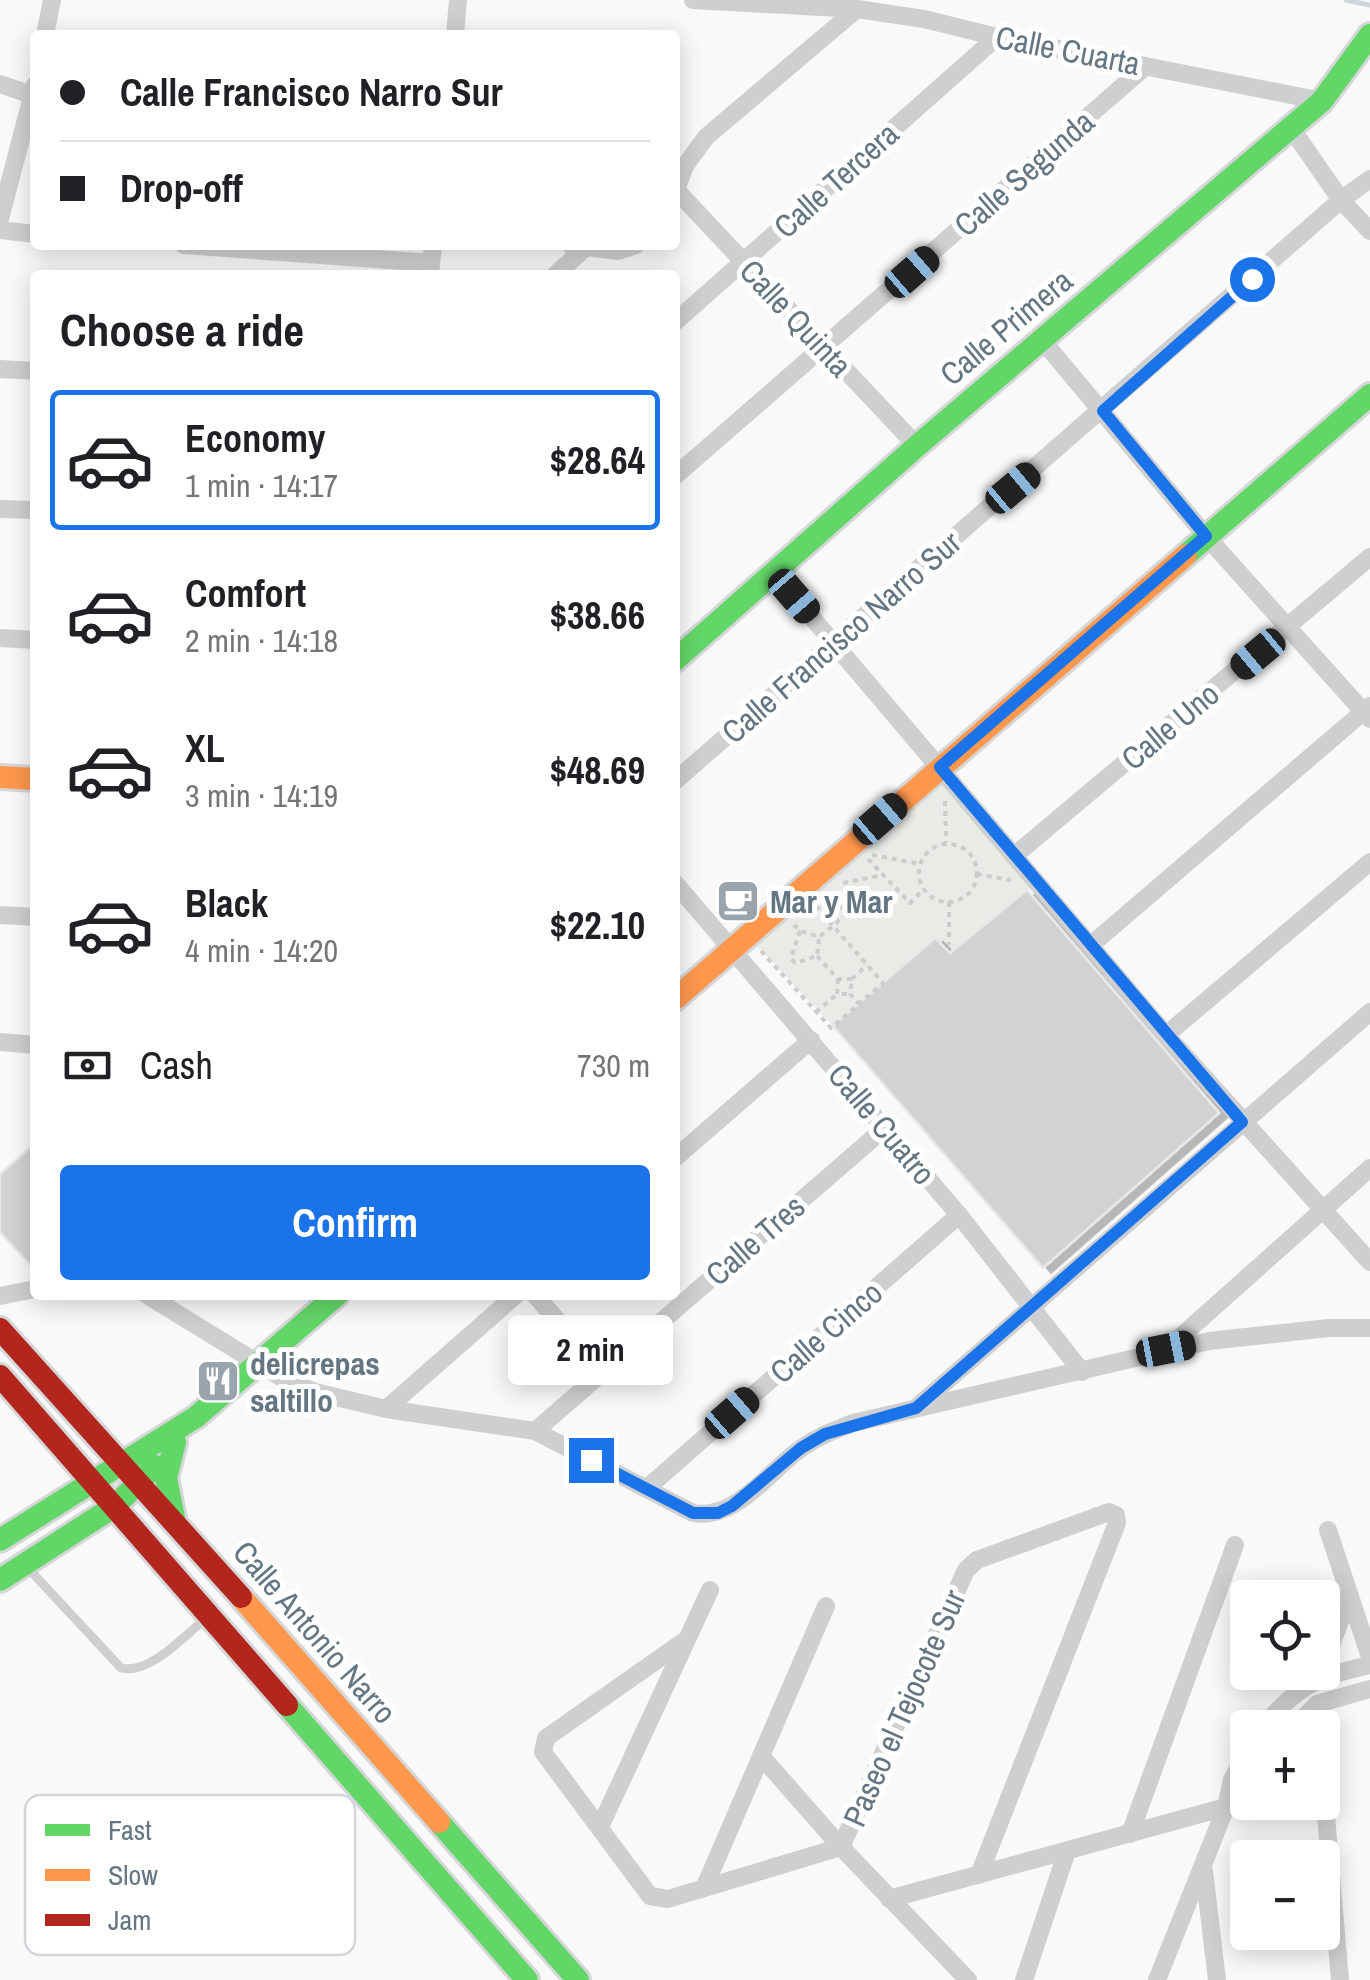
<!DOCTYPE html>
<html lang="en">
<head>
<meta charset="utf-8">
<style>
  body { margin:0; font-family:"Archivo Narrow",sans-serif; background:#f6f6f6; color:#202124; height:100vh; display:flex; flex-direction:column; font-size:38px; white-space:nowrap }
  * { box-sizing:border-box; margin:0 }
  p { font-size:32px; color:#757577 }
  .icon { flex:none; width:55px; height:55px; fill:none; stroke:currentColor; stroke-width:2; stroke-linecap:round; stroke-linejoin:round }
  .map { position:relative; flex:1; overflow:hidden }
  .side { position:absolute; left:30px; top:270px; width:650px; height:1030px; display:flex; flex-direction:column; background:#fff; border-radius:10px; box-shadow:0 5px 25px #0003 }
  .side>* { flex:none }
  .hud { position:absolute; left:30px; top:30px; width:650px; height:220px; border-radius:10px; box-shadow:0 5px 25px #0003; display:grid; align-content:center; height:220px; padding:0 30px; background:#fff }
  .controls { position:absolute; left:1230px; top:1580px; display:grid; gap:20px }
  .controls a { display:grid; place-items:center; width:110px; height:110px; border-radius:10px; background:#fff; box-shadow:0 5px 25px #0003; font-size:50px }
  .end { position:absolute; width:45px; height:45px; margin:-22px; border:12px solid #1a73e8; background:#fff; box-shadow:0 0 0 5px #fff }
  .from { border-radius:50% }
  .bubble { position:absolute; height:70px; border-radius:10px; background:#fff; box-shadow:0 5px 25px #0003; font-size:32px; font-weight:700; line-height:70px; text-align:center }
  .car { position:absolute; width:30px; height:60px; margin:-30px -15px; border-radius:12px; box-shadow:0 0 8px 2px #0007; background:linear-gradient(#222 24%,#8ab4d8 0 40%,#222 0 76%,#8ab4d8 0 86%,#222 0) }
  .hud b { display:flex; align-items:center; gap:35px; height:95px; font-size:38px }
  .hud b+b { border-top:2px solid #e0e0e0 }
  .hud i { width:25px; height:25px; background:#202124 }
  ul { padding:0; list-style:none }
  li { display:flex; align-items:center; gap:30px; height:140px; margin:0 20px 15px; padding:0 10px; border:5px solid transparent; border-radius:10px }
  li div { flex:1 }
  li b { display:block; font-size:38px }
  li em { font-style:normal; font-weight:700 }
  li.on { border-color:#1a73e8 }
  li>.icon { width:90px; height:90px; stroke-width:1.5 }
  h2 { padding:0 30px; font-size:45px; line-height:120px }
  .pay { display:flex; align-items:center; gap:25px; height:110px; padding:0 30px; font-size:38px }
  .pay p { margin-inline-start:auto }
  .cta { display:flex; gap:20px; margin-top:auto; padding:20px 30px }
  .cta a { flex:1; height:115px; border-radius:10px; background:#1a73e8; color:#fff; font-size:40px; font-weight:700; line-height:115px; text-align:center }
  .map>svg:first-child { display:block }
  .green { fill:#e8ebe6 }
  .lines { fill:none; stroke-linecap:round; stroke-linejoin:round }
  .stream { stroke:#ced6d9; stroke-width:5 }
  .building { fill:#d0d2d3; stroke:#e8e8e8; stroke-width:2.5; filter:url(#shadow) }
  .fast-casing { stroke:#d5d6d7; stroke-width:28 }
  .slow-casing { stroke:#d5d6d7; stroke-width:28 }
  .jam-casing { stroke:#d5d6d7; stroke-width:28 }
  .path { stroke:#cbcccd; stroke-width:4; stroke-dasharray:5 5; stroke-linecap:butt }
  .lane { stroke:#cecfd0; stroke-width:9 }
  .street { stroke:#cecfd0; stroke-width:18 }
  .fast { stroke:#63d668; stroke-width:22 }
  .slow { stroke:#ff974d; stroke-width:22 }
  .jam { stroke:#b3261e; stroke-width:22 }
  .route { stroke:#1a73e8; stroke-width:12 }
  .labels { text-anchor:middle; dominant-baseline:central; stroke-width:10; stroke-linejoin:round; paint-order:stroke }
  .street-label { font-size:32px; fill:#657683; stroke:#fff }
  .poi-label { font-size:32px; font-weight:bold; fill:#657683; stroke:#fff; text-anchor:start }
  .key { fill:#fff; stroke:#d1d6da; stroke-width:2.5 }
  .key-label { font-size:28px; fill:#657683 }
</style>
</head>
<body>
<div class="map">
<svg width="1370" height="1980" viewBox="0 0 1370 1980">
  <defs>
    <filter id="shadow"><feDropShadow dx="8" dy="4.5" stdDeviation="0" flood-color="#0004"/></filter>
  </defs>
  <rect width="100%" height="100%" fill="#f9f9f9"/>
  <!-- green -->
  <polygon class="green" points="943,785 1032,886 950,953 934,939 833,1026 756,945"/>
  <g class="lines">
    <!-- stream -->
    <polyline class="stream" points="1346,0 1370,5"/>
  </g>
  <!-- building -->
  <g class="building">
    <polygon points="1027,890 1219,1113 1043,1268 833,1026 935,938 950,953"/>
    <polygon points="35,1143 35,1270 0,1232 0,1174"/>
  </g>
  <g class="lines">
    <!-- fast casing -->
    <g class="fast-casing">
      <g id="fast">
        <polyline points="1186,555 1370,395"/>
        <polyline points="675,660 917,446 1322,101 1370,35"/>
        <polyline points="174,1518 166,1478 175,1442"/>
        <polyline points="0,1540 196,1417 337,1295"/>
        <polyline points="0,1580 115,1506 155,1466"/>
        <polyline points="287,1705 527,1980"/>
        <polyline points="439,1822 578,1980"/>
      </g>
    </g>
    <!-- slow casing -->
    <g class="slow-casing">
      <g id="slow">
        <polyline points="0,777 35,779"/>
        <polyline points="675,999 1186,555"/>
        <polyline points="241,1597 439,1822"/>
      </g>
    </g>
    <!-- jam casing -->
    <g class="jam-casing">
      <g id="jam">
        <polyline points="0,1329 241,1597"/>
        <polyline points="0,1376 287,1705"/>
      </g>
    </g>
    <!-- path -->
    <g class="path">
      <polyline points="945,801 946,842"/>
      <circle cx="948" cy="873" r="29"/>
      <polyline points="872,855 921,864"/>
      <polyline points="868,859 910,903 924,889"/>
      <polyline points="977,874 1011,880"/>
      <polyline points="843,883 883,875"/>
      <polyline points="949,902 949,945"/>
      <polyline points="816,906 833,926 847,913 831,894"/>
      <polyline points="800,931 791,958 795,963 817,956 819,938"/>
      <polyline points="761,951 831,1028 883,983 833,926 819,937 801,931 794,925"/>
      <polyline points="817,956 838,979 852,979 850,994 859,1004"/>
      <polyline points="838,979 837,994 848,994"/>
      <polyline points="852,979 867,965"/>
      <polyline points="816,1012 837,994"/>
    </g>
    <!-- lane -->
    <path class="lane" d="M 26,1566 L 121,1668 C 149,1675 183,1637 204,1620"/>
    <!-- street -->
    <g class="street">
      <polyline points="693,0 857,9 924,19 997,37 1322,101"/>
      <polyline points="45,35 52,0"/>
      <polyline points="455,35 458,0"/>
      <polyline points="0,84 35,96"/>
      <polyline points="1291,128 1341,200 1370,231"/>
      <polyline points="676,190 917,446"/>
      <polyline points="675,192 685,166 706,137 857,9"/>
      <polyline points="0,219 35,85"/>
      <polyline points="0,230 35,234"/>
      <polyline points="184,245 431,263"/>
      <polyline points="571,245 618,251 636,245"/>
      <polyline points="430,275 433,245"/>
      <polyline points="555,275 585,248"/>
      <polyline points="675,322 997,37"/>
      <polyline points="1042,340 1206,536 1370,719"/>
      <polyline points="0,369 35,371"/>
      <polyline points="675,476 1146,66"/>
      <polyline points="0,509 35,510"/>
      <polyline points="775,574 1166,1035 1370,1262"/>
      <polyline points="0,638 35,640"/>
      <polyline points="675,781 1341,200 1370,179"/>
      <polyline points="1015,855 1370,557"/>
      <polyline points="675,883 959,1215 1082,1372"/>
      <polyline points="0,915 35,917"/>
      <polyline points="1091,945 1370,706"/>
      <polyline points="1166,1035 1370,862"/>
      <polyline points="0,1042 35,1045"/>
      <polyline points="675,1158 811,1040"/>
      <path d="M 147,1295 L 287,1381 L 315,1392 L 386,1409 L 535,1431 L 693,1513 C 737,1521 770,1469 803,1447 C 819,1436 835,1430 853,1423 L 1209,1341 L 1329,1328 L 1370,1328"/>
      <polyline points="535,1295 602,1371"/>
      <polyline points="0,1296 35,1289"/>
      <polyline points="1169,1347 1370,1168"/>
      <polyline points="918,1406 1370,1012"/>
      <polyline points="386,1409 516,1295"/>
      <polyline points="535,1431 886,1127"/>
      <polyline points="647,1488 959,1215"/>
      <polyline points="1328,1530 1370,1657"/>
      <polyline points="687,1639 546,1738 543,1752 650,1896 668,1899 841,1847 966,1570 977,1560 1109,1512 1116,1515 1117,1523 979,1875"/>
      <polyline points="1322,1668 1349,1598"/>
      <path d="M 1261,1728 C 1302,1684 1312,1678 1370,1665"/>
      <polyline points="1293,1728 1317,1704 1370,1689"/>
      <polyline points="761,1756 841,1847 968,1980"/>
      <polyline points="1322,1769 1340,1980"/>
      <polyline points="600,1827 710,1590"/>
      <polyline points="1130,1834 1235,1545"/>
      <polyline points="1204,1871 1217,1980"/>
      <polyline points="705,1886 826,1606"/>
      <polyline points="889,1899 1226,1807 1248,1790"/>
      <polyline points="1024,1980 1067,1851"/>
      <polyline points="1157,1980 1226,1807 1232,1780 1248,1752"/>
    </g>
    <!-- fast -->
    <use href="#fast" class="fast"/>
    <!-- slow -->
    <use href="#slow" class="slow"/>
    <!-- jam -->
    <use href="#jam" class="jam"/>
  </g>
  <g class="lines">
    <!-- route -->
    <polyline class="route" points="591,1460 693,1513 718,1513 732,1506 801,1448 825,1434 916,1408 1242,1122 940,767 1206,536 1103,411 1252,279"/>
  </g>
  <!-- icons -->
  <defs>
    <g id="cafe-square" transform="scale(2.25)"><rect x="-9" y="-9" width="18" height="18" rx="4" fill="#99a4ac" stroke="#fff"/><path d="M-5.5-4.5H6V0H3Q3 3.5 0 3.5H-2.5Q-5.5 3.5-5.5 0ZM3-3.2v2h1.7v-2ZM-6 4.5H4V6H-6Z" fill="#fff"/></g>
    <g id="restaurant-square" transform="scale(2.25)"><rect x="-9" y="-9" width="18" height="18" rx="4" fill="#99a4ac" stroke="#fff"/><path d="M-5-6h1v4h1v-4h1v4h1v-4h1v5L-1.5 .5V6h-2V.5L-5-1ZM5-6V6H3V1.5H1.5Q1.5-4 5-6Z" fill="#fff"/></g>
  </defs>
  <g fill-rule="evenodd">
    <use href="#cafe-square" x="738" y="901"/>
    <use href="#restaurant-square" x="218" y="1381"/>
  </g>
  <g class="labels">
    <!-- street labels -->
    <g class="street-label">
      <text transform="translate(1068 50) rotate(11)">Calle Cuarta</text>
      <text transform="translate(1024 173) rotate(-41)">Calle Segunda</text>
      <text transform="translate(836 180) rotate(-42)">Calle Tercera</text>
      <text transform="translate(796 318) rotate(47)">Calle Quinta</text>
      <text transform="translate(1006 327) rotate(-40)">Calle Primera</text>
      <text transform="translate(841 637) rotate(-41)">Calle Francisco Narro Sur</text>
      <text transform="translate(1170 726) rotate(-40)">Calle Uno</text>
      <text transform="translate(882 1124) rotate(50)">Calle Cuatro</text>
      <text transform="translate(755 1240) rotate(-41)">Calle Tres</text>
      <text transform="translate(826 1332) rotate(-41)">Calle Cinco</text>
      <text transform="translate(315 1632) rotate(49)">Calle Antonio Narro</text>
      <text transform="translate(904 1708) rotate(-66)">Paseo el Tejocote Sur</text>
    </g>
    <!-- poi labels -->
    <g class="poi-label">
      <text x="770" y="901">Mar y Mar</text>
      <text x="250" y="1363">delicrepas<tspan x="250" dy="37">saltillo</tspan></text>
    </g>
  </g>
  <!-- legend -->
  <rect x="25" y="1795" width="330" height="160" rx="15" class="key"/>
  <rect x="45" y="1824" width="45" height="12" fill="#63d668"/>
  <rect x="45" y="1869" width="45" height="12" fill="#ff974d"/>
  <rect x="45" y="1914" width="45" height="12" fill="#b3261e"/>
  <g class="key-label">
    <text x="108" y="1840">Fast</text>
    <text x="108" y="1885">Slow</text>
    <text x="108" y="1930">Jam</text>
  </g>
</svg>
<div class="controls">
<a><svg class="icon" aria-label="locate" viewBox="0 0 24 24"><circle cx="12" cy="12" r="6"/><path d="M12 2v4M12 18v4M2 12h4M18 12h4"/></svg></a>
<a>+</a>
<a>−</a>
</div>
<i class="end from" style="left:1252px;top:279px"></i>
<i class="end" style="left:591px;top:1460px"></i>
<div class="bubble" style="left:508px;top:1315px;width:165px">2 min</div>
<i class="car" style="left:912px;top:272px;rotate:49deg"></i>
<i class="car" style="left:1013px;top:488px;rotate:50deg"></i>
<i class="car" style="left:794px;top:596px;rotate:139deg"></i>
<i class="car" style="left:1258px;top:654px;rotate:230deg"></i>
<i class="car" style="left:880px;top:819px;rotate:49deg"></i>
<i class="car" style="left:1166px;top:1349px;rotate:79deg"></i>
<i class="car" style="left:732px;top:1413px;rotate:49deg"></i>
<div class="hud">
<b><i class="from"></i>Calle Francisco Narro Sur</b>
<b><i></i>Drop-off</b>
</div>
<section class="side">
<h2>Choose a ride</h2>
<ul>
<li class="on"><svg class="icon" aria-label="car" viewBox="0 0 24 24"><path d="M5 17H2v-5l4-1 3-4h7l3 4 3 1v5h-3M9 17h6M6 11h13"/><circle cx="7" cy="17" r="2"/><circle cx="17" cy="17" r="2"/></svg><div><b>Economy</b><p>1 min · 14:17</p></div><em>$28.64</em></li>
<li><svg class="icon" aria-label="car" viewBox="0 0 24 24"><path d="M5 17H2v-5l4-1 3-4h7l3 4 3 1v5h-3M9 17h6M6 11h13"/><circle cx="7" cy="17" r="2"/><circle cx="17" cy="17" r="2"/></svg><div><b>Comfort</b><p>2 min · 14:18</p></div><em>$38.66</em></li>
<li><svg class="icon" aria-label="car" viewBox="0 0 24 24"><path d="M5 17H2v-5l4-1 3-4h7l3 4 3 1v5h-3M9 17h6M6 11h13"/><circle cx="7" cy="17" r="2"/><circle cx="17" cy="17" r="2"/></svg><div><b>XL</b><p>3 min · 14:19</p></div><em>$48.69</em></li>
<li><svg class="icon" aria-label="car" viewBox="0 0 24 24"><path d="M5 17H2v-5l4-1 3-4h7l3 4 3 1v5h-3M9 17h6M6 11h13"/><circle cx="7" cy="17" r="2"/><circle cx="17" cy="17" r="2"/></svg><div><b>Black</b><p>4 min · 14:20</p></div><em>$22.10</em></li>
</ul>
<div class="pay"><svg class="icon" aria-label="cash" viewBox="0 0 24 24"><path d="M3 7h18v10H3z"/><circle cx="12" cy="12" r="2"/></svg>Cash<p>730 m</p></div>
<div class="cta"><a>Confirm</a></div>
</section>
</div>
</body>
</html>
